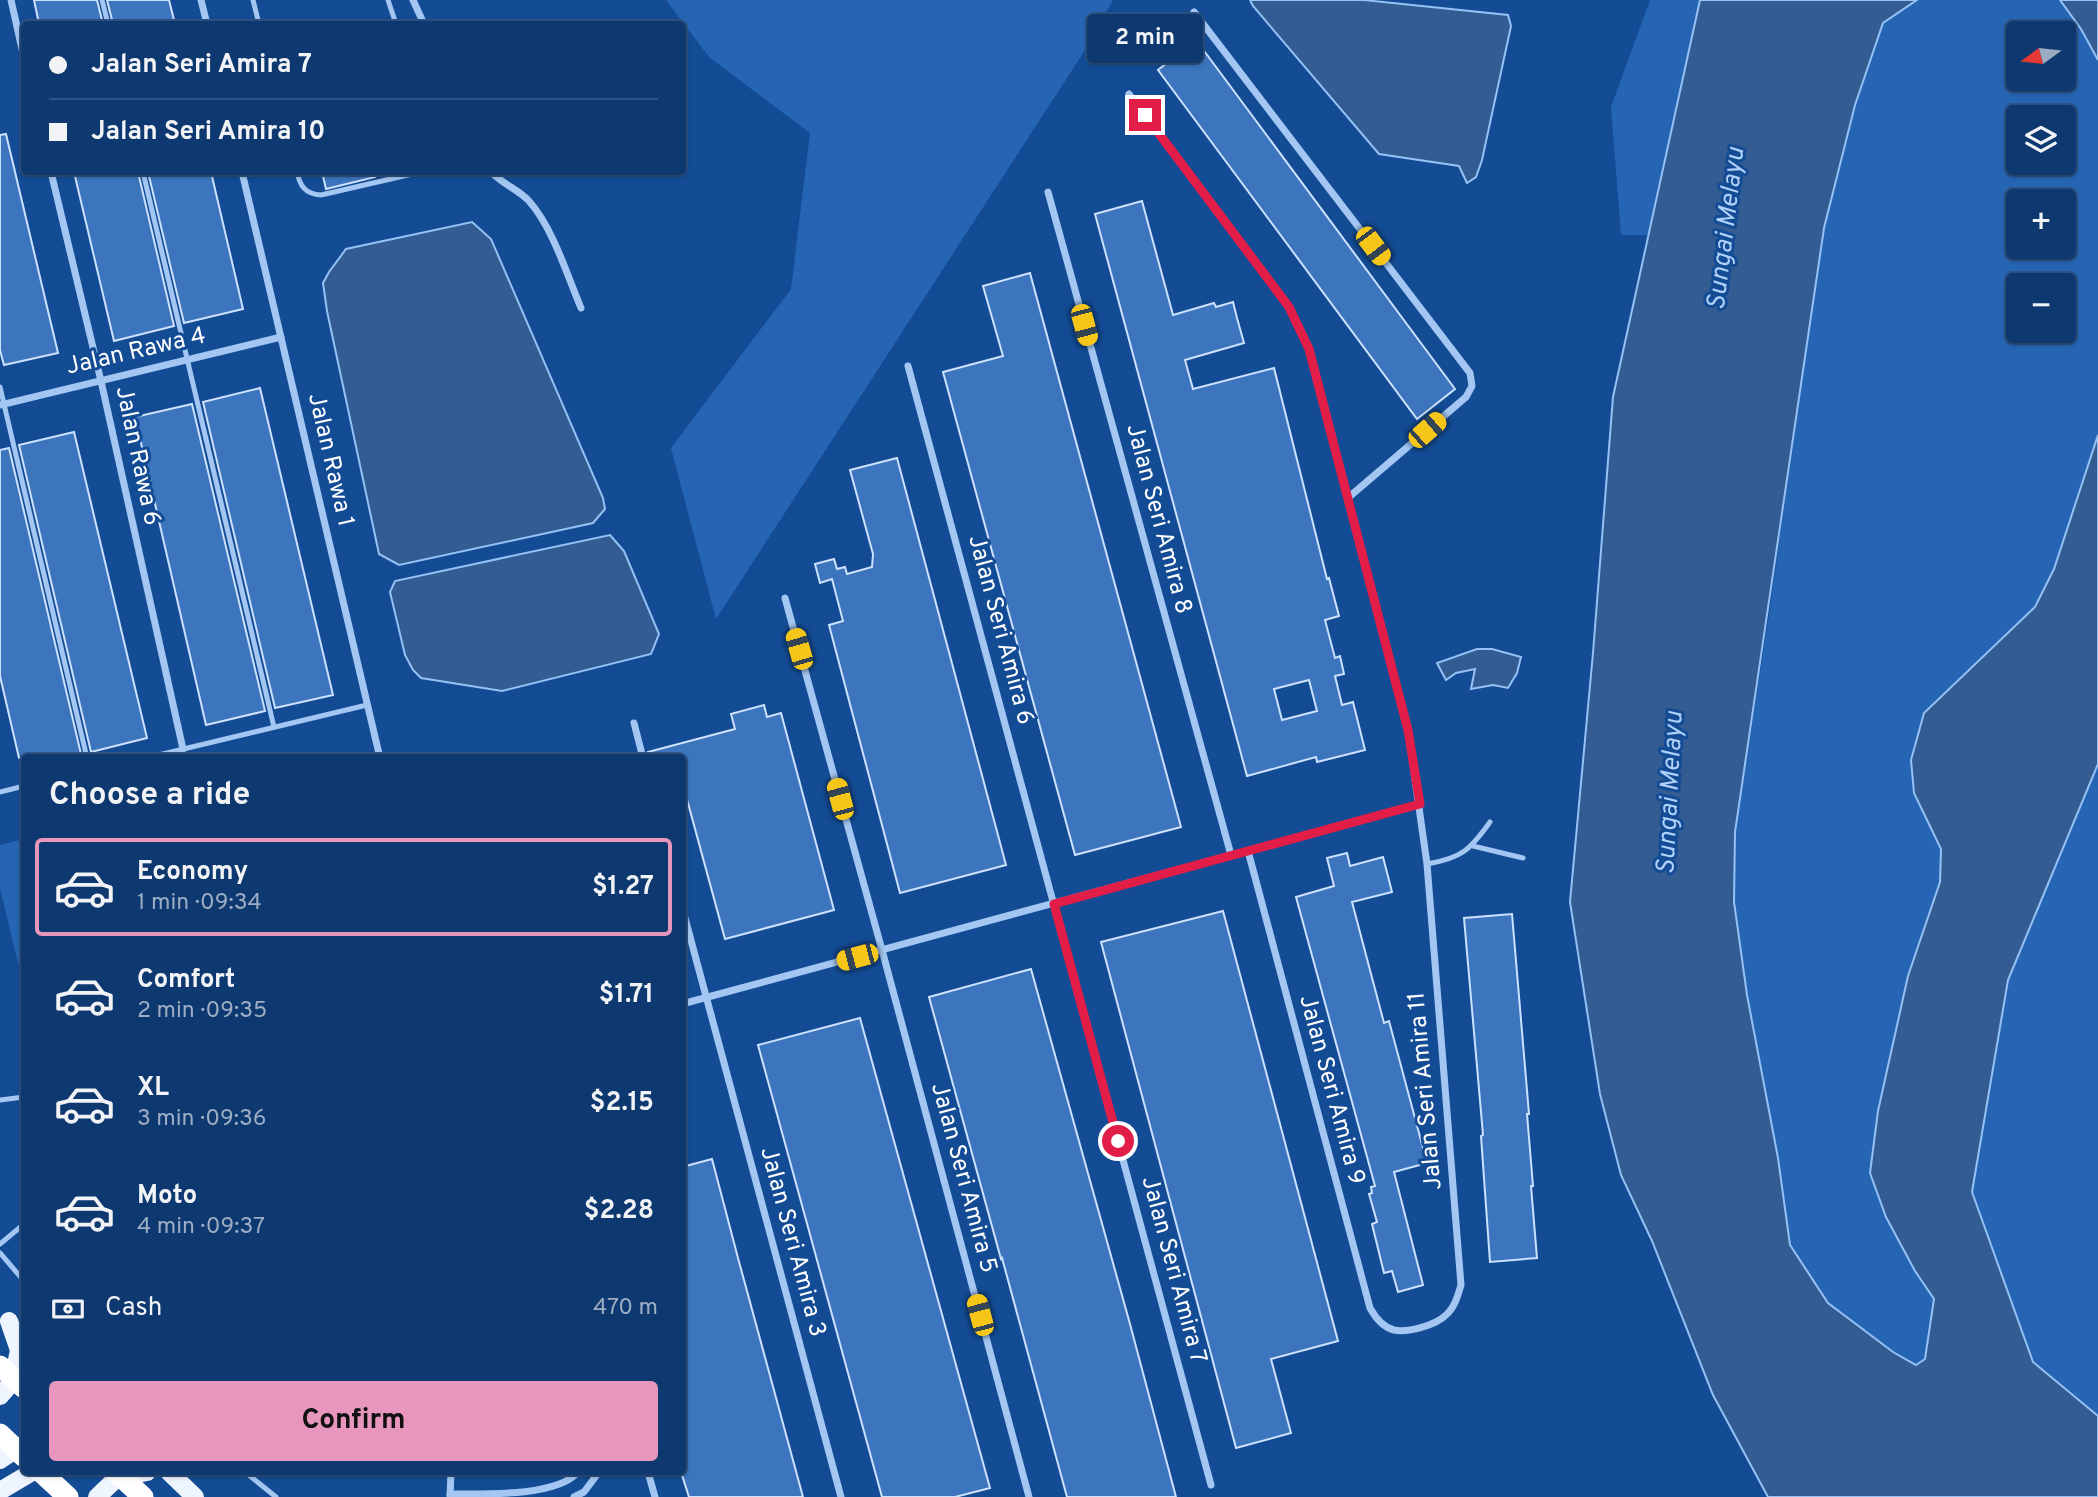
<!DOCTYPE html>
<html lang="en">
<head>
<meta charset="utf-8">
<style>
  body { margin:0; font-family:Overpass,sans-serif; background:#174075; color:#f1f3f6; height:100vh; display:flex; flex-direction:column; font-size:26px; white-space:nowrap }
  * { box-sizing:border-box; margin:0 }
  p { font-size:23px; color:#9bacc3 }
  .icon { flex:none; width:38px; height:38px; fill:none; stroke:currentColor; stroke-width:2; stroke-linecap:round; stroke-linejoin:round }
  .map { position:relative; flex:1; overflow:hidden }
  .drawer { position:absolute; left:21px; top:754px; width:665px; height:721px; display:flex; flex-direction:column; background:#0e3970; border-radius:7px; box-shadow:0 2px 5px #0004,0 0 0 2px #2e5383 }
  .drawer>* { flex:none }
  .top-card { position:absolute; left:21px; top:21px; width:665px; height:154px; border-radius:7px; box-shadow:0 2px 5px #0004,0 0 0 2px #2e5383; display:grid; align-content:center; height:154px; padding:0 28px; background:#0e3970 }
  .needle { width:46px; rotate:255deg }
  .buttons { position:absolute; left:2006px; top:21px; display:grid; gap:14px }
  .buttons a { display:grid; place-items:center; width:70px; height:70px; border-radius:7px; background:#0e3970; box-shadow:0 2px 5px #0004,0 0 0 2px #2e5383; font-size:35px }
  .end { position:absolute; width:32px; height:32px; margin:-16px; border:9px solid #e11d48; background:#fff; box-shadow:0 0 0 4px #fff }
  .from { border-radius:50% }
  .bubble { position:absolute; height:49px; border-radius:7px; background:#0e3970; box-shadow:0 2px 5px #0004,0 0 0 2px #2e5383; font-size:23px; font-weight:700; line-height:49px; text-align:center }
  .car { position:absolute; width:21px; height:42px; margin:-21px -10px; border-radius:9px; box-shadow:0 0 5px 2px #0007; background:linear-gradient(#f5c518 24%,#345 0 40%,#f5c518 0 76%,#345 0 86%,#f5c518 0) }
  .top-card b { display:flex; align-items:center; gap:24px; height:66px; font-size:26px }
  .top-card b+b { border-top:2px solid #2e5383 }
  .top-card i { width:18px; height:18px; background:#f1f3f6 }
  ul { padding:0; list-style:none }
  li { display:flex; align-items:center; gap:21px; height:98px; margin:0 14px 10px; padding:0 14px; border:4px solid transparent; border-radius:7px }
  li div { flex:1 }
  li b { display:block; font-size:26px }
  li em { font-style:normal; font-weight:700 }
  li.current { border-color:#e797bd }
  li>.icon { width:63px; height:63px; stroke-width:1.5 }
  h2 { padding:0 28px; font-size:32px; line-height:84px }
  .pay { display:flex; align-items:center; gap:18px; height:77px; padding:0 28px; font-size:26px }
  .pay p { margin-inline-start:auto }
  .action { display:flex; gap:14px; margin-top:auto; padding:14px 28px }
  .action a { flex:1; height:80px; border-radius:7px; background:#e797bd; color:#111; font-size:28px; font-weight:700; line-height:80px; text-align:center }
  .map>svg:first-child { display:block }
  .green { fill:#2665b4; fill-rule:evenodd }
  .water { fill:#335c92; stroke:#95c1f5; stroke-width:2 }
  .building { fill:#3c75bd; stroke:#cbe1fd; stroke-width:2; fill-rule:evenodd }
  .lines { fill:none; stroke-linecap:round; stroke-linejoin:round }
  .lane { stroke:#a3c7f2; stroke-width:5 }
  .street { stroke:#a3c7f2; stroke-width:7 }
  .primary { stroke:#eff5ff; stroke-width:18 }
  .highway { stroke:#fff; stroke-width:21 }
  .highway-bridge { stroke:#fff; stroke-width:21 }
  .route { stroke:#e11d48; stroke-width:9 }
  .labels { text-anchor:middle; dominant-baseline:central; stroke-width:6; stroke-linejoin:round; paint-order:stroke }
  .street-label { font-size:24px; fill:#fff; stroke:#134c95 }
  .water-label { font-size:26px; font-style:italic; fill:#afd1f9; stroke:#134c95 }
</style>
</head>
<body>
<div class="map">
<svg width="2098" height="1497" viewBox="0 0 2098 1497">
  <rect width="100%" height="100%" fill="#134c95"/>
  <!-- green -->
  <g class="green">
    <polygon points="666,0 1113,0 1087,47 716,619 671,448 791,289 810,133 709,57"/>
    <polygon points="1650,0 1700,0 1648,235 1621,235 1611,107"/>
    <path d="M 1873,0 L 2098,0 L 2098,435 L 2054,569 L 2035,607 L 1924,713 L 1914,793 L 1941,849 L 1940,882 L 1908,976 L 1878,1111 L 1870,1173 L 1886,1217 L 1915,1271 L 1934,1299 L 1925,1359 L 1916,1365 L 1893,1352 L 1828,1303 L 1790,1245 L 1778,1158 L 1747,995 L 1734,902 L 1735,832 L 1769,615 L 1795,428 L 1818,207 ZM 2018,33 L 2063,33 L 2063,79 L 2018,79 ZM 2018,117 L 2063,117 L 2063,163 L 2018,163 ZM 2018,201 L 2063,201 L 2063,247 L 2018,247 ZM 2018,285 L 2063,285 L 2063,331 L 2018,331 Z"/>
    <polygon points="2098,764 2098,1416 2033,1362 1972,1192 2008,980"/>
    <polygon points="24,839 24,988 0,888 0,845"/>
  </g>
  <!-- water -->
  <g class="water">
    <polygon points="1250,0 1364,0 1508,15 1511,26 1482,160 1476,177 1467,183 1459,166 1379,154 1253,6"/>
    <polygon points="1700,0 1917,0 1883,23 1855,105 1824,228 1735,832 1734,902 1747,995 1778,1158 1790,1245 1828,1303 1893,1352 1916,1365 1925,1359 1934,1299 1915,1271 1886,1217 1870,1173 1878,1111 1908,976 1940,882 1941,849 1914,793 1911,760 1924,713 2035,607 2054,569 2098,435 2098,764 2008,980 1972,1192 2033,1362 2098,1416 2098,1497 1768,1497 1713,1395 1652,1241 1621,1175 1600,1094 1570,902 1593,653 1613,397"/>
    <polygon points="2060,0 2098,0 2098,60 2081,29"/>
    <polygon points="472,222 491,239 603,498 605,509 593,523 399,565 379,554 327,311 323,283 329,272 346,249"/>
    <polygon points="610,535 624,551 659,634 651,654 502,691 421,678 413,670 405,655 390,592 395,581"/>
    <polygon points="1477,649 1492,649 1521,657 1517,673 1508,688 1493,685 1471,689 1475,669 1456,673 1446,680 1437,663"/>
  </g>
  <!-- building -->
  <g class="building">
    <polygon points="34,0 97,0 103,24 39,24"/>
    <polygon points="107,0 169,0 175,24 113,24"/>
    <polygon points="1196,40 1455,389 1417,419 1158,70"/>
    <polygon points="6,134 58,353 4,365 0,350 0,135"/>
    <polygon points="74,172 138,172 174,326 114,341"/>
    <polygon points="148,172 211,172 243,309 184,323"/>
    <polygon points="322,172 374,172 375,177 326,189"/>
    <path d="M 1142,201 L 1173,315 L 1214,303 L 1216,307 L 1233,302 L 1237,318 L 1244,343 L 1185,360 L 1193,389 L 1274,368 L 1327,579 L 1329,578 L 1339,616 L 1325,620 L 1335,658 L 1340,656 L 1344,674 L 1335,676 L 1342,705 L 1353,702 L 1365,750 L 1317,762 L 1316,757 L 1247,776 L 1095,214 ZM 1309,680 L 1317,711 L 1282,720 L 1274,689 Z"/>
    <polygon points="1030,273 1181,827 1075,855 943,372 1003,356 983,286"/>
    <polygon points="260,388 333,695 275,708 203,402"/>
    <polygon points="192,404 265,711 206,725 135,417"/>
    <polygon points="74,432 147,738 91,752 19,445"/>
    <polygon points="9,448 81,754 76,755 77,758 19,758 0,676 0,450"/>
    <polygon points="897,458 1006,865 900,893 829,625 843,621 832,579 820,583 815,564 834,559 837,569 845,567 847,574 872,567 873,554 850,470"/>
    <polygon points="764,705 767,717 781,713 834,910 725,939 682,781 682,758 649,758 648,752 735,729 731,714"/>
    <polygon points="1347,853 1350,866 1383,857 1392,892 1352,902 1384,1023 1389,1021 1427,1163 1394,1172 1423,1285 1398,1292 1392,1271 1384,1273 1372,1224 1377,1222 1369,1194 1372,1193 1371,1187 1375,1186 1296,897 1334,886 1327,858"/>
    <polygon points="1223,911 1338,1341 1271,1359 1291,1433 1236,1448 1101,942"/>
    <polygon points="1512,914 1529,1114 1527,1114 1533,1186 1531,1186 1537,1258 1490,1262 1481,1136 1483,1135 1464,918"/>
    <polygon points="1031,969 1130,1324 1176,1497 1067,1497 1002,1258 1001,1259 929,997"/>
    <polygon points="860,1018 990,1488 955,1497 882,1497 758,1045"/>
    <polygon points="712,1159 738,1258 803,1497 689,1497 682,1475 682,1167"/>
  </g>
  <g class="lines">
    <!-- lane -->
    <g class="lane">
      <polyline points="102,0 108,24"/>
      <polyline points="253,0 259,24"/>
      <polyline points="388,0 396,24"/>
      <polyline points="143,172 274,727"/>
      <path d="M 297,172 C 300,186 305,194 321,195 L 421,172"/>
      <polyline points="0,387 87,758"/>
      <polyline points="146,758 367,705"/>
      <polyline points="0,792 24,786"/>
      <polyline points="1473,846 1523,858"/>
      <path d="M 1427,864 C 1462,858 1470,850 1490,822"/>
      <polyline points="0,1100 24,1097"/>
      <polyline points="0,1244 24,1224"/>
      <polyline points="0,1253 24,1281"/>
      <polyline points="245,1472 276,1497"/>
    </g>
    <!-- street -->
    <g class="street">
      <polyline points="11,0 24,58"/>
      <polyline points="201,0 207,24"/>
      <polyline points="413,0 424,24"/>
      <polyline points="1194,12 1470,373 1472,386 1466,397 1349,497"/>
      <path d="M 1129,94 L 1289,307 L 1309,349 L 1408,730 L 1427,864 L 1461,1285 C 1458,1295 1455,1307 1446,1315 C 1436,1325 1408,1333 1394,1330 C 1382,1327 1375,1317 1370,1308 L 1248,851"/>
      <polyline points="51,172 101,381 183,749"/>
      <polyline points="242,172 380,758"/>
      <path d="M 491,172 C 503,184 520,191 529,201 C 553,228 567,275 581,308"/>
      <polyline points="1048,192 1231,855"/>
      <polyline points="908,366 1211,1485"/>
      <polyline points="0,405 281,337"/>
      <polyline points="785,598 882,950 1029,1497"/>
      <polyline points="634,723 643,758"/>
      <polyline points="682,907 841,1497"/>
      <polyline points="682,1004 1420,804"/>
      <polyline points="648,1472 655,1497"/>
      <path d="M 450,1494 C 482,1494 557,1497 578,1472"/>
      <polyline points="450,1496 451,1472"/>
      <polyline points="574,1497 584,1492 599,1472"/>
    </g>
    <!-- primary -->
    <g class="primary">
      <polyline points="0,1396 13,1381 19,1350 9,1321"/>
      <polyline points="0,1460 24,1444"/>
      <polyline points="169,1472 195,1497"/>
      <polyline points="0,1491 32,1472"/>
      <polyline points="97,1497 117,1478 147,1472"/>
    </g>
    <!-- highway -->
    <polyline class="highway" points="41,1472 68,1497"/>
    <!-- highway-bridge -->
    <g class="highway-bridge">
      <polyline points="0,1366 24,1388"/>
      <polyline points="0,1434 24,1457"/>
      <polyline points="116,1472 143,1497"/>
    </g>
  </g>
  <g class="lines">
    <!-- route -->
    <polyline class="route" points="1118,1141 1054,904 1420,804 1408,730 1309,349 1289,307 1145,115"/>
  </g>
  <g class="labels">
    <!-- street labels -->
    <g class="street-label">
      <text transform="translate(136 352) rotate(-13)">Jalan Rawa 4</text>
      <text transform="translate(137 456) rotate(78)">Jalan Rawa 6</text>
      <text transform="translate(330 460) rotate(77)">Jalan Rawa 1</text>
      <text transform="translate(1158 519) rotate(75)">Jalan Seri Amira 8</text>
      <text transform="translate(1000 630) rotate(75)">Jalan Seri Amira 6</text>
      <text transform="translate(1331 1090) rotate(75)">Jalan Seri Amira 9</text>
      <text transform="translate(1426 1091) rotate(-95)">Jalan Seri Amira 11</text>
      <text transform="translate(963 1178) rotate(75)">Jalan Seri Amira 5</text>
      <text transform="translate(792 1242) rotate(75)">Jalan Seri Amira 3</text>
      <text transform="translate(1173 1270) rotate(75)">Jalan Seri Amira 7</text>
    </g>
    <!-- water labels -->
    <g class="water-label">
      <text transform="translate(1727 229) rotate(-83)">Sungai Melayu</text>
      <text transform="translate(1671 793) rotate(-87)">Sungai Melayu</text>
    </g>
  </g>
</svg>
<div class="buttons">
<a><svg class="needle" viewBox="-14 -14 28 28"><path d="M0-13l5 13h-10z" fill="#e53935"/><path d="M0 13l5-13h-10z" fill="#9bacc3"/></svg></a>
<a><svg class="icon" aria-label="layers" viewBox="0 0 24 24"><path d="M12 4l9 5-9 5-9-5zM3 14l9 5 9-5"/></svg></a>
<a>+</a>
<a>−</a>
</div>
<i class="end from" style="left:1118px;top:1141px"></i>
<i class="end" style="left:1145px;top:115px"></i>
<div class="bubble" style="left:1087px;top:14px;width:116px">2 min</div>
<i class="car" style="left:1373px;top:246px;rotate:143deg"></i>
<i class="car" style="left:1084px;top:325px;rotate:165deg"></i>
<i class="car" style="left:1427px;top:430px;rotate:49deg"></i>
<i class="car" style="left:799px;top:649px;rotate:344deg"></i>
<i class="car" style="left:840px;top:799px;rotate:345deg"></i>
<i class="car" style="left:857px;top:957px;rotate:255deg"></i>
<i class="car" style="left:980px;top:1315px;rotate:345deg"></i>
<div class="top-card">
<b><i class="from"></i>Jalan Seri Amira 7</b>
<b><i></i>Jalan Seri Amira 10</b>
</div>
<section class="drawer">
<h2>Choose a ride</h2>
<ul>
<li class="current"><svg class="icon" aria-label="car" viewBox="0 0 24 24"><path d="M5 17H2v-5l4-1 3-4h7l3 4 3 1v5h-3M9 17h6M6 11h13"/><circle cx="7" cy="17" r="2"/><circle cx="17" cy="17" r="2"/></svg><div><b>Economy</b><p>1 min · 09:34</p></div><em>$1.27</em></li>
<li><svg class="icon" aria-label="car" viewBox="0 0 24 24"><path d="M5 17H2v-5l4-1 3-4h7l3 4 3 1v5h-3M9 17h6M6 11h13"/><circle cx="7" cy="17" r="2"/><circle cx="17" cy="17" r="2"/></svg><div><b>Comfort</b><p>2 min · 09:35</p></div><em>$1.71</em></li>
<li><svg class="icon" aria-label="car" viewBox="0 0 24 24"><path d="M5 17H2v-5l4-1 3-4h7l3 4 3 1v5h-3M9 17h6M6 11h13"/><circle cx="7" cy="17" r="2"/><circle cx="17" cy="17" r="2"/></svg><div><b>XL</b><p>3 min · 09:36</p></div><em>$2.15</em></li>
<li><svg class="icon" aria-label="car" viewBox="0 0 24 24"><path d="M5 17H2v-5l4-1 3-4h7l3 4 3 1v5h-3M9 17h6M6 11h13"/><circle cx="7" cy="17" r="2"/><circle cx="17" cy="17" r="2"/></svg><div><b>Moto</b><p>4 min · 09:37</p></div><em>$2.28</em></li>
</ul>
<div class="pay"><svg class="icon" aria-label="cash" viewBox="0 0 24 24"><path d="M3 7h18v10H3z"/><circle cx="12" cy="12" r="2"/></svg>Cash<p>470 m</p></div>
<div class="action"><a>Confirm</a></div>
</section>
</div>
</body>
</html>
